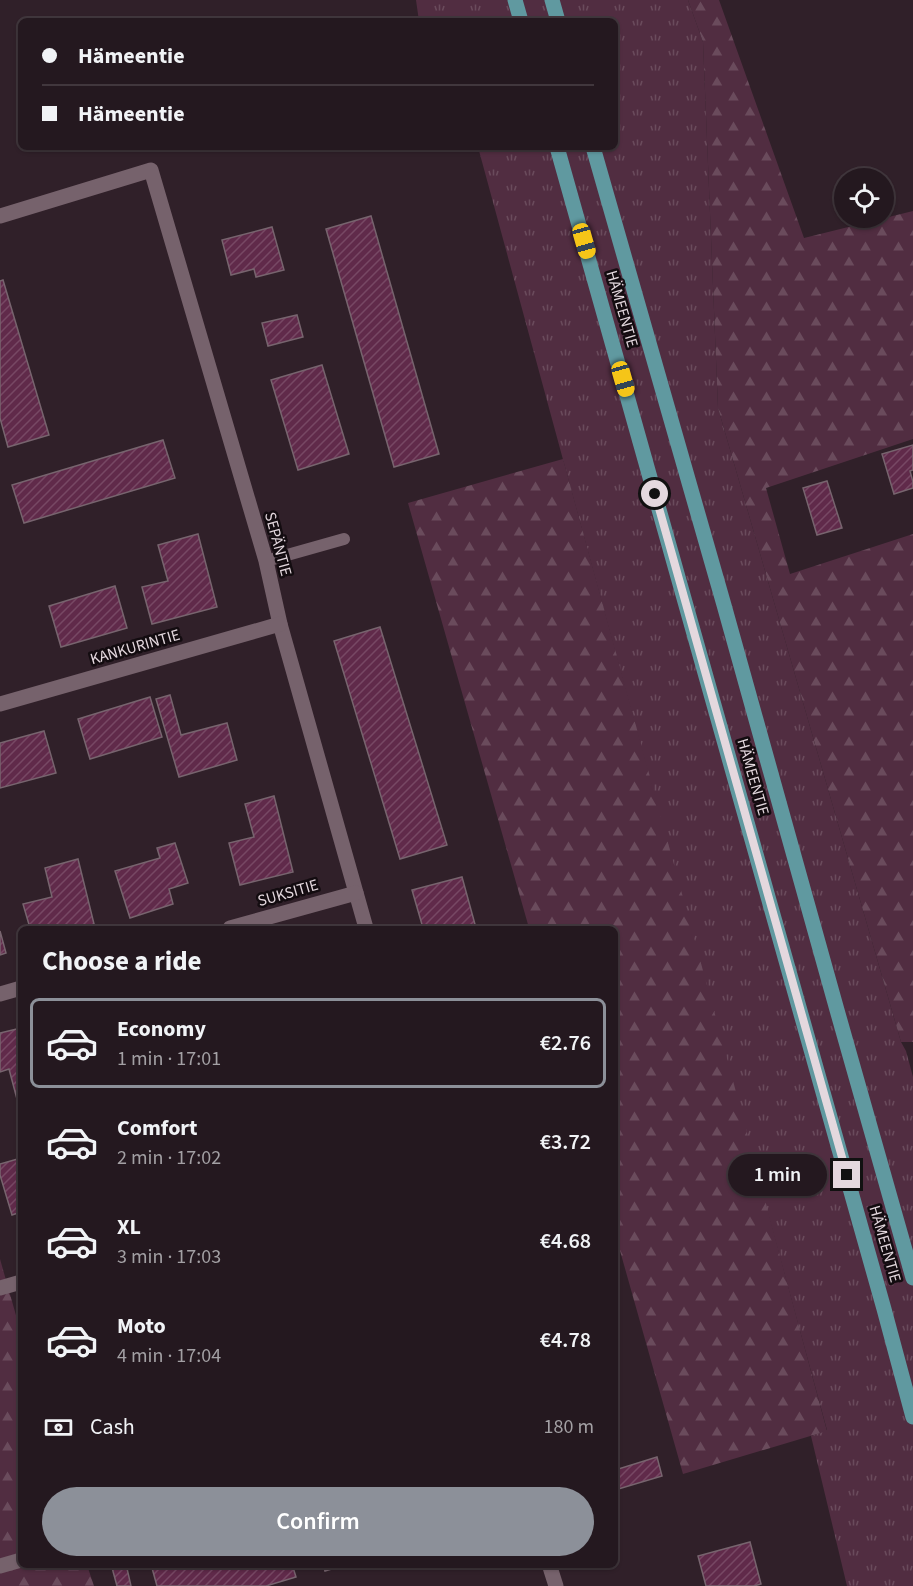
<!DOCTYPE html>
<html lang="en">
<head>
<meta charset="utf-8">
<style>
  body { margin:0; font-family:"Source Sans 3",sans-serif; background:#2c2128; color:#f1f3f6; height:100vh; display:flex; flex-direction:column; font-size:22px; white-space:nowrap }
  * { box-sizing:border-box; margin:0 }
  p { font-size:20px; color:#a3a0a4 }
  .icon { flex:none; width:33px; height:33px; fill:none; stroke:currentColor; stroke-width:2; stroke-linecap:round; stroke-linejoin:round }
  .map { position:relative; flex:1; overflow:hidden }
  .side { position:absolute; left:18px; top:926px; width:600px; height:642px; display:flex; flex-direction:column; background:#24181f; border-radius:9px; box-shadow:0 2px 4px #0004,0 0 0 2px #41373d }
  .side>* { flex:none }
  .banner { position:absolute; left:18px; top:18px; width:600px; height:132px; border-radius:9px; box-shadow:0 2px 4px #0004,0 0 0 2px #41373d; display:grid; align-content:center; height:132px; padding:0 24px; background:#24181f }
  .tools { position:absolute; left:834px; top:168px; display:grid; gap:12px }
  .tools a { display:grid; place-items:center; width:60px; height:60px; border-radius:50%; background:#24181f; box-shadow:0 2px 4px #0004,0 0 0 2px #41373d; font-size:30px }
  .end { position:absolute; width:27px; height:27px; margin:-14px; border:8px solid #e4d8de; background:#111; box-shadow:0 0 0 3px #111 }
  .from { border-radius:50% }
  .bubble { position:absolute; height:42px; border-radius:21px; background:#24181f; box-shadow:0 2px 4px #0004,0 0 0 2px #41373d; font-size:20px; font-weight:600; line-height:42px; text-align:center }
  .car { position:absolute; width:18px; height:36px; margin:-18px -9px; border-radius:8px; box-shadow:0 0 4px 2px #0007; background:linear-gradient(#f5c518 24%,#345 0 40%,#f5c518 0 76%,#345 0 86%,#f5c518 0) }
  .banner b { display:flex; align-items:center; gap:21px; height:57px; font-size:22px }
  .banner b+b { border-top:2px solid #41373d }
  .banner i { width:15px; height:15px; background:#f1f3f6 }
  ul { padding:0; list-style:none }
  li { display:flex; align-items:center; gap:18px; height:90px; margin:0 12px 9px; padding:0 12px; border:3px solid transparent; border-radius:9px }
  li div { flex:1 }
  li b { display:block; font-size:22px }
  li em { font-style:normal; font-weight:600 }
  li.on { border-color:#8c9099 }
  li>.icon { width:54px; height:54px; stroke-width:1.5 }
  h2 { padding:0 24px; font-size:27px; line-height:72px }
  .pay { display:flex; align-items:center; gap:15px; height:66px; padding:0 24px; font-size:22px }
  .pay p { margin-inline-start:auto }
  .primary-button { display:flex; gap:12px; margin-top:auto; padding:12px 24px }
  .primary-button a { flex:1; height:69px; border-radius:36px; background:#8c9099; color:#fff; font-size:24px; font-weight:600; line-height:69px; text-align:center }
  .map>svg:first-child { display:block }
  .grass { fill:url(#grass-tufts) }
  .forest { fill:url(#forest-firs) }
  .building { fill:url(#building-hatch); stroke:#77646e; stroke-width:1.5 }
  .lines { fill:none; stroke-linecap:round; stroke-linejoin:round }
  .lane { stroke:#76626c; stroke-width:12 }
  .street { stroke:#76626c; stroke-width:15 }
  .primary { stroke:#6099a0; stroke-width:15 }
  .route { stroke:#e4d8de; stroke-width:8 }
  .labels { text-anchor:middle; dominant-baseline:central; stroke-width:5; stroke-linejoin:round; paint-order:stroke }
  .street-label { font-size:16px; fill:#e4d8de; stroke:#130c10 }
</style>
</head>
<body>
<div class="map">
<svg width="913" height="1586" viewBox="0 0 913 1586">
  <defs>
    <pattern id="grass-tufts" width="24" height="20" patternUnits="userSpaceOnUse" patternTransform="scale(1.5)"><rect width="24" height="20" fill="#512d41"/><path d="M3 7l-1-3M5 7V3M7 7l1-3M15 17l-1-3M17 17v-4M19 17l1-3" fill="none" stroke="#6a4b5c"/></pattern>
    <pattern id="forest-firs" width="22" height="20" patternUnits="userSpaceOnUse" patternTransform="scale(1.5)"><rect width="22" height="20" fill="#512d41"/><path d="M5 1l3.5 6h-7zM16 11l3.5 6h-7z" fill="#6a4b5c"/></pattern>
    <pattern id="building-hatch" width="6" height="6" patternUnits="userSpaceOnUse" patternTransform="scale(1.5)"><rect width="6" height="6" fill="#602a4a"/><path d="M-1 1l2-2M0 6l6-6M5 7l2-2" fill="none" stroke="#774864"/></pattern>
  </defs>
  <rect width="100%" height="100%" fill="#302029"/>
  <!-- grass -->
  <polygon class="grass" points="416,0 688,0 703,42 718,408 901,1042 906,1051 913,1077 913,1586 847,1586 811,1436 827,1430 478,147 615,147 615,21 419,21"/>
  <!-- forest -->
  <g class="forest">
    <polygon points="688,0 719,0 804,238 913,211 913,439 766,488 790,574 913,534 913,1042 901,1042 718,408 703,42"/>
    <polygon points="563,459 725,1051 827,1431 683,1474 615,1233 615,928 529,928 408,503"/>
    <polygon points="0,1259 21,1333 21,1564 87,1565 94,1586 0,1586"/>
  </g>
  <!-- building -->
  <g class="building">
    <polygon points="371,216 439,454 394,467 326,229"/>
    <polygon points="272,227 284,270 256,277 254,269 231,275 222,240"/>
    <polygon points="3,280 49,435 8,447 0,418 0,281"/>
    <polygon points="297,315 303,337 268,346 262,323"/>
    <polygon points="322,365 349,454 298,470 271,380"/>
    <polygon points="163,440 175,478 24,523 12,485"/>
    <polygon points="913,445 913,470 910,471 913,482 913,488 894,494 882,454"/>
    <polygon points="827,481 842,528 817,535 803,488"/>
    <polygon points="198,534 217,607 152,624 142,587 168,581 158,545"/>
    <polygon points="115,586 127,628 61,647 49,606"/>
    <polygon points="380,627 447,845 400,859 334,641"/>
    <polygon points="170,695 181,735 227,723 237,760 179,777 156,699"/>
    <polygon points="150,697 162,737 90,759 78,719"/>
    <polygon points="44,731 56,773 0,788 0,743"/>
    <polygon points="274,796 293,872 240,885 229,843 254,837 245,804"/>
    <polygon points="175,843 188,883 169,889 173,904 130,918 115,871 160,858 157,848"/>
    <polygon points="78,859 95,928 30,928 23,904 52,897 45,868"/>
    <polygon points="462,877 476,928 423,928 412,890"/>
    <polygon points="0,931 6,953 0,955"/>
    <polygon points="21,1028 21,1098 17,1099 9,1069 0,1072 0,1033"/>
    <polygon points="21,1158 21,1212 12,1215 0,1175 0,1164"/>
    <polygon points="657,1457 662,1476 615,1490 615,1470"/>
    <polygon points="750,1542 761,1584 754,1586 706,1586 698,1556"/>
    <polygon points="111,1564 126,1564 131,1586 117,1586"/>
    <polygon points="165,1564 292,1564 296,1577 266,1586 157,1586 152,1568"/>
    <polygon points="323,1564 348,1564 325,1571"/>
  </g>
  <g class="lines">
    <!-- lane -->
    <polyline class="lane" points="266,561 344,539"/>
    <!-- street -->
    <g class="street">
      <polyline points="0,216 151,170 266,561 280,624 366,928"/>
      <polyline points="0,704 280,624"/>
      <polyline points="230,928 356,893"/>
      <polyline points="0,994 21,988"/>
      <polyline points="0,1288 21,1282"/>
      <polyline points="549,1564 556,1586"/>
      <polyline points="0,1566 21,1560"/>
    </g>
    <!-- primary -->
    <g class="primary">
      <polyline points="515,0 521,21"/>
      <polyline points="552,0 558,21"/>
      <polyline points="557,147 884,1309 913,1417"/>
      <polyline points="593,147 724,605 837,1010 913,1278"/>
    </g>
  </g>
  <g class="lines">
    <!-- route -->
    <polyline class="route" points="655,494 847,1175"/>
  </g>
  <g class="labels">
    <!-- street labels -->
    <g class="street-label">
      <text transform="translate(622 309) rotate(74)">HÄMEENTIE</text>
      <text transform="translate(278 544) rotate(75)">SEPÄNTIE</text>
      <text transform="translate(135 647) rotate(-16)">KANKURINTIE</text>
      <text transform="translate(753 777) rotate(74)">HÄMEENTIE</text>
      <text transform="translate(288 893) rotate(-16)">SUKSITIE</text>
      <text transform="translate(885 1244) rotate(74)">HÄMEENTIE</text>
    </g>
  </g>
</svg>
<div class="tools">
<a><svg class="icon" aria-label="locate" viewBox="0 0 24 24"><circle cx="12" cy="12" r="6"/><path d="M12 2v4M12 18v4M2 12h4M18 12h4"/></svg></a>
</div>
<i class="end from" style="left:655px;top:494px"></i>
<i class="end" style="left:847px;top:1175px"></i>
<div class="bubble" style="left:728px;top:1154px;width:99px">1 min</div>
<i class="car" style="left:584px;top:241px;rotate:164deg"></i>
<i class="car" style="left:623px;top:379px;rotate:164deg"></i>
<div class="banner">
<b><i class="from"></i>Hämeentie</b>
<b><i></i>Hämeentie</b>
</div>
<section class="side">
<h2>Choose a ride</h2>
<ul>
<li class="on"><svg class="icon" aria-label="car" viewBox="0 0 24 24"><path d="M5 17H2v-5l4-1 3-4h7l3 4 3 1v5h-3M9 17h6M6 11h13"/><circle cx="7" cy="17" r="2"/><circle cx="17" cy="17" r="2"/></svg><div><b>Economy</b><p>1 min · 17:01</p></div><em>€2.76</em></li>
<li><svg class="icon" aria-label="car" viewBox="0 0 24 24"><path d="M5 17H2v-5l4-1 3-4h7l3 4 3 1v5h-3M9 17h6M6 11h13"/><circle cx="7" cy="17" r="2"/><circle cx="17" cy="17" r="2"/></svg><div><b>Comfort</b><p>2 min · 17:02</p></div><em>€3.72</em></li>
<li><svg class="icon" aria-label="car" viewBox="0 0 24 24"><path d="M5 17H2v-5l4-1 3-4h7l3 4 3 1v5h-3M9 17h6M6 11h13"/><circle cx="7" cy="17" r="2"/><circle cx="17" cy="17" r="2"/></svg><div><b>XL</b><p>3 min · 17:03</p></div><em>€4.68</em></li>
<li><svg class="icon" aria-label="car" viewBox="0 0 24 24"><path d="M5 17H2v-5l4-1 3-4h7l3 4 3 1v5h-3M9 17h6M6 11h13"/><circle cx="7" cy="17" r="2"/><circle cx="17" cy="17" r="2"/></svg><div><b>Moto</b><p>4 min · 17:04</p></div><em>€4.78</em></li>
</ul>
<div class="pay"><svg class="icon" aria-label="cash" viewBox="0 0 24 24"><path d="M3 7h18v10H3z"/><circle cx="12" cy="12" r="2"/></svg>Cash<p>180 m</p></div>
<div class="primary-button"><a>Confirm</a></div>
</section>
</div>
</body>
</html>
